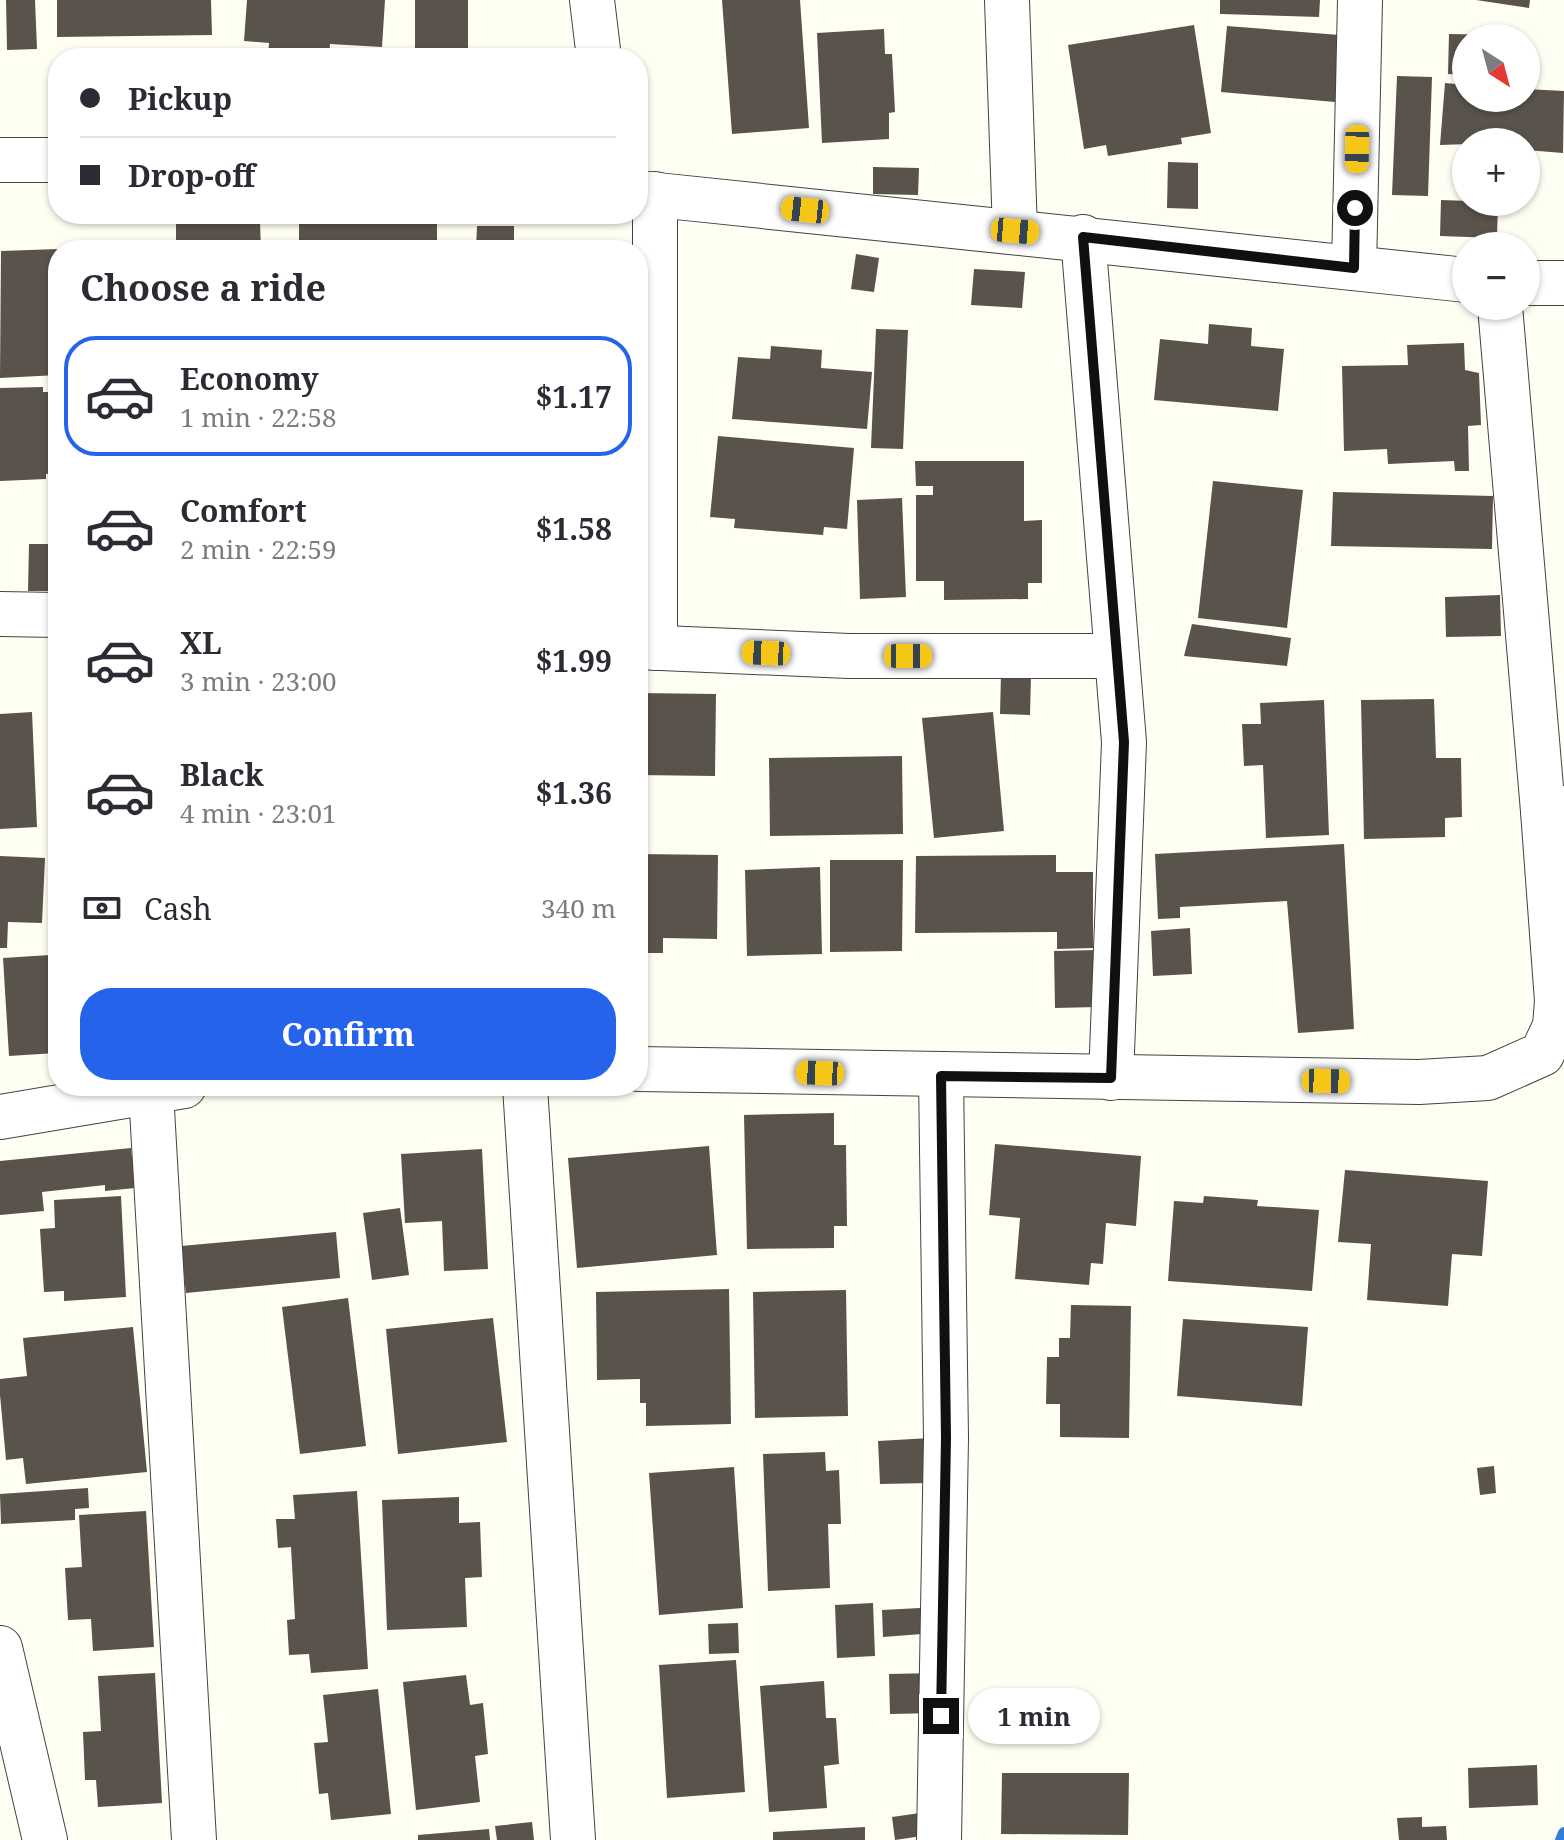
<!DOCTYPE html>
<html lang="en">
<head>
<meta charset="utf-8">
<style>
  body { margin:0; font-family:"Noto Serif",serif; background:#f7f7f7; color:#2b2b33; height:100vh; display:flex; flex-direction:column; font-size:30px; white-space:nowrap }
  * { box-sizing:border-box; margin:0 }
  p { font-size:26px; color:#7c7c81 }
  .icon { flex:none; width:44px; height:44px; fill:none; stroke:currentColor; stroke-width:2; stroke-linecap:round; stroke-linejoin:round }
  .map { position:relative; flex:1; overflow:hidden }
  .side { position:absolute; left:48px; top:240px; width:600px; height:856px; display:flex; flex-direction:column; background:#fff; border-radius:32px; box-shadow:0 2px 6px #0004 }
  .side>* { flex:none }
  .banner { position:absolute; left:48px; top:48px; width:600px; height:176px; border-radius:32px; box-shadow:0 2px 6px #0004; display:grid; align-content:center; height:176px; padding:0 32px; background:#fff }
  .needle { width:52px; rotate:144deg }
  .controls { position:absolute; left:1452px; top:24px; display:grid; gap:16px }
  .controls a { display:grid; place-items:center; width:88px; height:88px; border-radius:50%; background:#fff; box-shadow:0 2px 6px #0004; font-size:40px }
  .end { position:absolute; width:36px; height:36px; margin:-18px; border:10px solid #101010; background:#fff; box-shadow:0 0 0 4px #fff }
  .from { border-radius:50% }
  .bubble { position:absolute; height:56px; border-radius:28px; background:#fff; box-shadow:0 2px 6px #0004; font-size:26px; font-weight:700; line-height:56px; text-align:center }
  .car { position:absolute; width:24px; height:48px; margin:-24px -12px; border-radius:10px; box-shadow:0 0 6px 2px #0007; background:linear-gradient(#f5c518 24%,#345 0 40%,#f5c518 0 76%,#345 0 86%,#f5c518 0) }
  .banner b { display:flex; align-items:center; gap:28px; height:76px; font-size:30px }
  .banner b+b { border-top:2px solid #e1e1e2 }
  .banner i { width:20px; height:20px; background:#2b2b33 }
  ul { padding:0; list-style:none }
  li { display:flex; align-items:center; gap:24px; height:120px; margin:0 16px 12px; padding:0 16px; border:4px solid transparent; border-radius:32px }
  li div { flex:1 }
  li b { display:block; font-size:30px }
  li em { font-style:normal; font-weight:700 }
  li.active { border-color:#2563eb }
  li>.icon { width:72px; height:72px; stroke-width:1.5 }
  h2 { padding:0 32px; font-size:36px; line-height:96px }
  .pay { display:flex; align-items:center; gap:20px; height:88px; padding:0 32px; font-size:30px }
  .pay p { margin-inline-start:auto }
  .action { display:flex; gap:16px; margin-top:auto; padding:16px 32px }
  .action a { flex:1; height:92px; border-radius:32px; background:#2563eb; color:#fff; font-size:32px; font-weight:700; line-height:92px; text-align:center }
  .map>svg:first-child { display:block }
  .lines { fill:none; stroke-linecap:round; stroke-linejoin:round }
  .stream { stroke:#357ed6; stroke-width:12 }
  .building { fill:#59534b }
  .minor-casing { stroke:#434343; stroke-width:46 }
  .minor { stroke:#fff; stroke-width:44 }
  .route { stroke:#101010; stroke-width:10 }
</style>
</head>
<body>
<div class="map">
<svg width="1564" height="1840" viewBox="0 0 1564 1840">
  <rect width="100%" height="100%" fill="#fffef2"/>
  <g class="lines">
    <!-- stream -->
    <polyline class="stream" points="1561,1840 1564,1833"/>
  </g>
  <!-- building -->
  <g class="building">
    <polygon points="6,0 35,0 37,49 7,50"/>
    <polygon points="57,0 211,0 212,35 57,37"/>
    <polygon points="247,0 385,0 382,47 330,44 329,58 268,58 269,43 244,41"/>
    <rect x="415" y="0" width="53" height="58"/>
    <polygon points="722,0 800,0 809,128 732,134"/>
    <polygon points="1220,0 1320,0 1319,17 1220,14"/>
    <polygon points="1476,0 1530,0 1529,8"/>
    <polygon points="1194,25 1211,133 1181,138 1182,144 1108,156 1106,145 1084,149 1068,45"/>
    <polygon points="1227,26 1352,36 1346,103 1221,92"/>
    <polygon points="884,29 885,54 892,54 895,112 889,113 889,139 822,143 817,33"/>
    <polygon points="1449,34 1503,35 1503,38 1466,38 1466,75 1448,74"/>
    <polygon points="1397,76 1432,77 1428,196 1392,195"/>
    <polygon points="1445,83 1466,85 1466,98 1526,98 1526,89 1564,91 1563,153 1526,150 1526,142 1440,145"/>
    <polygon points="1168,162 1198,163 1198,209 1167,208"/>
    <polygon points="873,167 919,168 918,195 873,194"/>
    <polygon points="1441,200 1498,202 1497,238 1440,236"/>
    <rect x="299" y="214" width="138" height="36"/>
    <polygon points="260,222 261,250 176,250 176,223"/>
    <polygon points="477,226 514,226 514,250 476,250"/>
    <polygon points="58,249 58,375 0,378 1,251"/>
    <polygon points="856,254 879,258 874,292 851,289"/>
    <polygon points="974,269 1025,272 1022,308 971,305"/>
    <polygon points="1209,324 1252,328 1251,346 1284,349 1278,411 1154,400 1160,339 1208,344"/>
    <polygon points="876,329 908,330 903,449 871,448"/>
    <polygon points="1464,343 1465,370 1479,373 1481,425 1468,426 1469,471 1455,471 1454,461 1388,464 1387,449 1344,451 1342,366 1408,365 1407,345"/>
    <polygon points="771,346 822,350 821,368 872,372 867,429 732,419 738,357 770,359"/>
    <polygon points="43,387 43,392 58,392 58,473 46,474 46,479 0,481 0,388"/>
    <polygon points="718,436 854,448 847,529 824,527 823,535 734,528 735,519 710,517"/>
    <polygon points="915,461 1024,461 1024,521 1042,520 1042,583 1028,583 1028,599 944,600 944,581 916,581 916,495 933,495 933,486 916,486"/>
    <polygon points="1213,481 1303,490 1287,628 1198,618"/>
    <polygon points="1333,492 1493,496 1492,549 1331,546"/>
    <polygon points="902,498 906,597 860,599 857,500"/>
    <polygon points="29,544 58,544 58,591 28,591"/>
    <polygon points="1500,595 1501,636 1446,637 1445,597"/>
    <polygon points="1192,624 1291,638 1287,666 1184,656"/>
    <polygon points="1001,674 1031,675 1030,715 1000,714"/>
    <polygon points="638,693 716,694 715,776 638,775"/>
    <polygon points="1434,699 1436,758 1461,758 1462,817 1445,818 1445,837 1364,839 1361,700"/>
    <polygon points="1324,700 1329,835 1266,838 1263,765 1244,766 1242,724 1261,724 1260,703"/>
    <polygon points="32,712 37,827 0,829 0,714"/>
    <polygon points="993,712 1004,831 934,838 922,718"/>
    <polygon points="902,756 903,834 770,836 769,758"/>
    <polygon points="1344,844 1354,1029 1298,1033 1287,901 1180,907 1180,918 1158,919 1155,854"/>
    <polygon points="638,854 718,855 717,939 663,938 663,953 638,953"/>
    <polygon points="1056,855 1056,872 1093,872 1093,948 1057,949 1057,932 915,933 916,856"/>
    <polygon points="0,856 45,858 42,923 8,922 7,948 0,948"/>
    <polygon points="830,860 903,860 902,951 830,952"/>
    <polygon points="820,867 822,954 747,956 745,870"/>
    <polygon points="1190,928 1192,974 1153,976 1151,931"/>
    <polygon points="1097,950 1098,1007 1055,1008 1054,951"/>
    <polygon points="50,955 56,1053 9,1056 3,958"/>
    <polygon points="834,1113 834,1145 846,1145 847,1226 834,1226 834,1248 747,1249 744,1115"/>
    <polygon points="995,1144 1141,1156 1136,1226 1106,1223 1103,1264 1091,1263 1089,1285 1015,1279 1020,1218 989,1215"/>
    <polygon points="709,1146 717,1255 577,1268 568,1158"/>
    <polygon points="131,1148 135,1188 105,1191 105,1185 42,1192 44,1211 0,1215 0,1161"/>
    <polygon points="482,1149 488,1269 444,1271 442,1221 405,1223 401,1154"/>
    <polygon points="1345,1170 1488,1181 1482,1256 1452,1254 1448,1306 1367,1300 1371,1244 1338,1242"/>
    <polygon points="121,1196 126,1297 64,1301 64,1291 44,1292 40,1229 55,1228 54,1200"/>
    <polygon points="1204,1196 1258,1200 1257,1206 1319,1210 1312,1291 1168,1281 1174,1201 1203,1203"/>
    <polygon points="400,1208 409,1275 372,1280 363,1213"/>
    <polygon points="336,1232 340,1278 186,1293 181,1246"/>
    <polygon points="729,1289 731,1424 646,1426 646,1403 640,1403 640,1379 597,1380 596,1292"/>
    <polygon points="846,1290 848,1416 755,1418 753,1292"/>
    <polygon points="348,1298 366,1446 300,1454 282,1307"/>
    <polygon points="1071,1305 1131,1306 1129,1438 1060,1437 1060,1404 1046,1404 1047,1357 1059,1357 1059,1338 1070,1338"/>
    <polygon points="493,1318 507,1442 398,1454 386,1329"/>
    <polygon points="1183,1319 1308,1327 1302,1406 1177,1396"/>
    <polygon points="133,1327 147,1472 26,1484 23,1458 6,1460 0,1395 0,1379 27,1376 23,1338"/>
    <polygon points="930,1438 931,1483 880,1484 878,1441"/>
    <polygon points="825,1452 826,1471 839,1470 841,1524 828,1524 830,1588 768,1591 763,1454"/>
    <polygon points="1494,1466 1496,1493 1480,1495 1477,1468"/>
    <polygon points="734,1467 743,1608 659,1615 649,1473"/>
    <polygon points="88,1488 89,1508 75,1509 75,1520 1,1524 0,1494"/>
    <polygon points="357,1491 368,1669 311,1673 309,1654 289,1655 287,1620 295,1619 291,1547 278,1548 276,1519 295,1519 293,1495"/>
    <polygon points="459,1497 459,1523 480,1522 482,1577 465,1578 467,1627 387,1630 382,1500"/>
    <polygon points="146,1511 154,1647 93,1651 91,1619 68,1620 65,1568 82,1567 79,1515"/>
    <polygon points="873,1603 875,1656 837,1658 835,1605"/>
    <polygon points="920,1608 922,1634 883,1637 882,1610"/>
    <polygon points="738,1623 739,1653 709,1654 708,1624"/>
    <polygon points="736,1660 745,1792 667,1798 659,1665"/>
    <polygon points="155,1673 162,1803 98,1807 96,1780 85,1780 83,1732 101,1731 98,1676"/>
    <polygon points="937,1673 938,1713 890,1714 889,1674"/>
    <polygon points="466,1675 470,1705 483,1703 488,1754 475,1756 480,1802 416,1810 403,1682"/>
    <polygon points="824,1681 826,1718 836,1718 839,1764 824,1766 827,1808 769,1812 760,1686"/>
    <polygon points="378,1689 391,1814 331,1820 328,1793 319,1794 314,1743 328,1742 323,1695"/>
    <polygon points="1537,1765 1538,1805 1469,1808 1468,1768"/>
    <polygon points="1002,1773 1129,1773 1128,1835 1001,1834"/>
    <polygon points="920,1813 922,1836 895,1840 892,1817"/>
    <polygon points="1422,1817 1422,1827 1446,1826 1447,1840 1399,1840 1397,1818"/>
    <polygon points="532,1822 534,1840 497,1840 495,1826"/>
    <polygon points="865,1827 865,1840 773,1840 773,1832"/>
    <polygon points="489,1829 490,1840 418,1840 418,1835"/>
  </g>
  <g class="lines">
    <!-- minor casing -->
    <g class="minor-casing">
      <g id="minor">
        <polyline points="592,0 599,58"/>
        <polyline points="1007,0 1015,231"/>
        <polyline points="0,160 58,160"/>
        <polyline points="638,193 1466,280"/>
        <polyline points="1083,237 1124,742 1111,1078"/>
        <polyline points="1354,268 1360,0"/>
        <polyline points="1526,283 1564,283"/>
        <polyline points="1500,306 1543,811"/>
        <polyline points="0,614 58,615"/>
        <polyline points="638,647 849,656 1115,656"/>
        <polyline points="655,648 655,194"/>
        <polyline points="638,1069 1419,1082 1488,1078 1542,1054 1555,1026 1557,1001 1543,811 1564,808"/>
        <polyline points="525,1086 573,1840"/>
        <polyline points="151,1092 194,1840"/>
        <polyline points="0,1117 184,1086"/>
        <polyline points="0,1648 45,1840"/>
        <polyline points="939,1840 946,1438 941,1076"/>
      </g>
    </g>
    <!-- minor -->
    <use href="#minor" class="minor"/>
  </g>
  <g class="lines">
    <!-- route -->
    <polyline class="route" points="941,1716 946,1438 941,1076 1111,1078 1124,742 1083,237 1354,268 1355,208"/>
  </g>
</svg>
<div class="controls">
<a><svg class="needle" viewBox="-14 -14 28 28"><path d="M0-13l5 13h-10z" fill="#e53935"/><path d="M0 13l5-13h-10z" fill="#7c7c81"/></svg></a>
<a>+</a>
<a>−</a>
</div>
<i class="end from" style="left:1355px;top:208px"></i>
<i class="end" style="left:941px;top:1716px"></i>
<div class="bubble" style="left:968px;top:1688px;width:132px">1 min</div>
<i class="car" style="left:1357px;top:149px;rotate:181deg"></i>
<i class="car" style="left:805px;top:210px;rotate:276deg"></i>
<i class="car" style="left:1015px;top:231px;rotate:95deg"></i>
<i class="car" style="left:766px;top:653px;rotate:272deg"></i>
<i class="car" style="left:908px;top:656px;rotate:90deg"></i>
<i class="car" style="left:820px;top:1073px;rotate:272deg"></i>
<i class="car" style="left:1326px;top:1081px;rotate:91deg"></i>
<div class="banner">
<b><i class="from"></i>Pickup</b>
<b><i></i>Drop-off</b>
</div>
<section class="side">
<h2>Choose a ride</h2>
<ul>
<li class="active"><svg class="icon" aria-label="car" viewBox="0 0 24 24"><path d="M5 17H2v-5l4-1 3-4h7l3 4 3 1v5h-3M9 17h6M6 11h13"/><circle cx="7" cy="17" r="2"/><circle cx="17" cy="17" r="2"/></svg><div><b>Economy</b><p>1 min · 22:58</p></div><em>$1.17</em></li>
<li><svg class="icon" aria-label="car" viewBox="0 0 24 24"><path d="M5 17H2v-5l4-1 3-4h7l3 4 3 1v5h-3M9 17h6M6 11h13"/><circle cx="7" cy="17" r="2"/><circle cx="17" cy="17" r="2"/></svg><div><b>Comfort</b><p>2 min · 22:59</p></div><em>$1.58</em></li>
<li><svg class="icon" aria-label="car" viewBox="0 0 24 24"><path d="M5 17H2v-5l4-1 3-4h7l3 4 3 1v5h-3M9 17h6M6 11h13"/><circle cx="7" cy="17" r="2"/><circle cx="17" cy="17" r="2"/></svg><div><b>XL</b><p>3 min · 23:00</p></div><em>$1.99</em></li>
<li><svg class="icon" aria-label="car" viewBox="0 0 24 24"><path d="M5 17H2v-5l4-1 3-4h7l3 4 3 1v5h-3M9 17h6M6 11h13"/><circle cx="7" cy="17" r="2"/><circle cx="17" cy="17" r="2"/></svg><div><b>Black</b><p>4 min · 23:01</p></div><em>$1.36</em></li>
</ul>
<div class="pay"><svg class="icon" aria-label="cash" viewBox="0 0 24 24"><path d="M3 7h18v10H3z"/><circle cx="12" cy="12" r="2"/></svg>Cash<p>340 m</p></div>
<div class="action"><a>Confirm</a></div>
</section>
</div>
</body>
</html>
